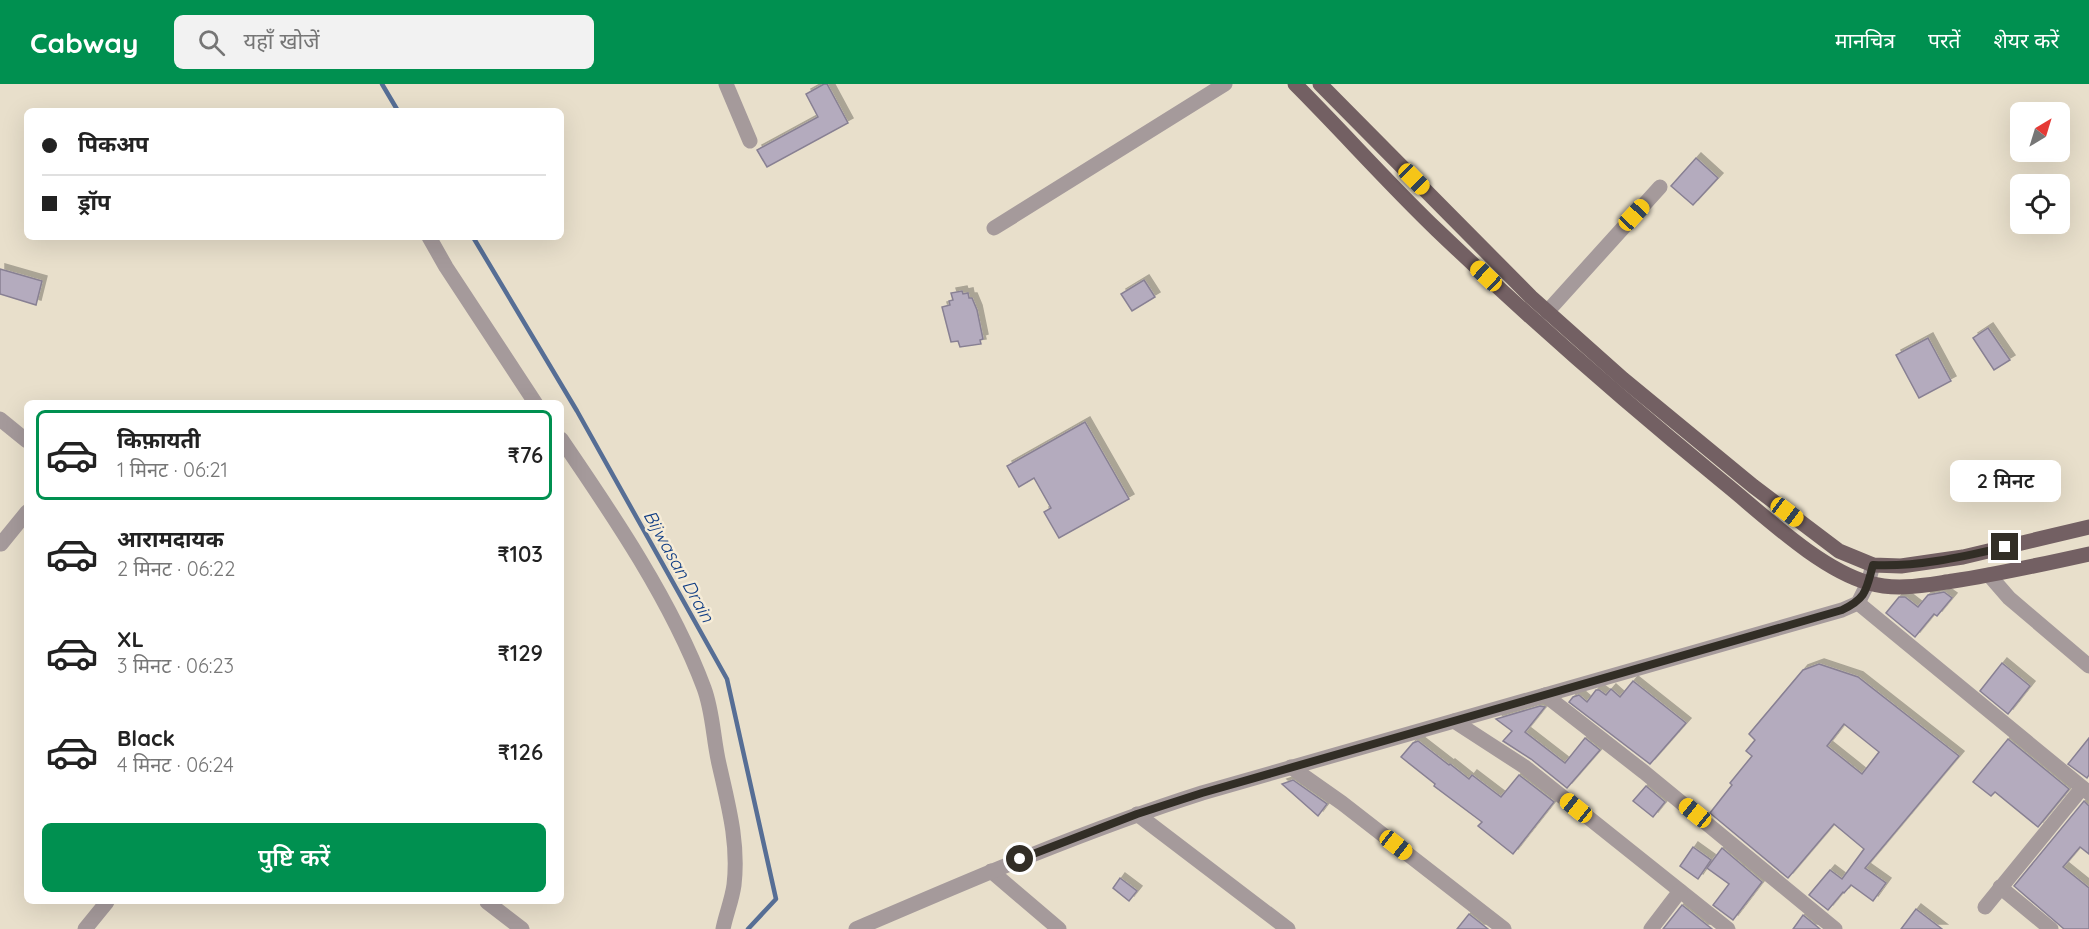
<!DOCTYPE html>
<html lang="hi">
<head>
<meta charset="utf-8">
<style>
  body { margin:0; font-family:Quicksand,"Noto Sans Devanagari",sans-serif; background:#f2f2f2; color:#222; height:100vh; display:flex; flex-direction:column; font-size:22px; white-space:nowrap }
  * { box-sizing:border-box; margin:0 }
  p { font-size:20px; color:#767676 }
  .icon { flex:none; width:33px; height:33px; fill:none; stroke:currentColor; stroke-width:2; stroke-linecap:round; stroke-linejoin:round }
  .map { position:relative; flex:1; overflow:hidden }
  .drawer { position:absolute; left:24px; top:316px; width:540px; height:504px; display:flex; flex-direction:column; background:#fff; border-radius:9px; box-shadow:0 6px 24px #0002 }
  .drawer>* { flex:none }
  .hud { position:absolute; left:24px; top:24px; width:540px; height:132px; border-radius:9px; box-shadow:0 6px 24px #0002; display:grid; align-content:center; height:132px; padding:0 18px; background:#fff }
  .needle { width:39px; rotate:38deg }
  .tools { position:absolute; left:2010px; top:18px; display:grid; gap:12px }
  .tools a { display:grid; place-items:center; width:60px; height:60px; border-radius:9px; background:#fff; box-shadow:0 6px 24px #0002; font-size:30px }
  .end { position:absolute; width:27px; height:27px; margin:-14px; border:8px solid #322e26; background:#fff; box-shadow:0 0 0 3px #fff }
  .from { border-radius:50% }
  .bubble { position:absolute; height:42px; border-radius:9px; background:#fff; box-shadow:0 6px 24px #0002; font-size:20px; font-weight:600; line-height:42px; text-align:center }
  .car { position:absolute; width:18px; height:36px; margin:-18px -9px; border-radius:8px; box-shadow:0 0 4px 2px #0007; background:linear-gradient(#f5c518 24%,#345 0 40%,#f5c518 0 76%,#345 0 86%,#f5c518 0) }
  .hud b { display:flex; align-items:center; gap:21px; height:57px; font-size:22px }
  .hud b+b { border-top:2px solid #e0e0e0 }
  .hud i { width:15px; height:15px; background:#222 }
  ul { padding:10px 0 0; list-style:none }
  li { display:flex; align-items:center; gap:18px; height:90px; margin:0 12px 9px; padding:0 6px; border:3px solid transparent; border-radius:9px }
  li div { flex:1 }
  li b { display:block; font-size:22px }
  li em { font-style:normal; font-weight:600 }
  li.on { border-color:#009050 }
  li>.icon { width:54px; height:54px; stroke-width:1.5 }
  .action { display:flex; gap:12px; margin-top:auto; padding:12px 18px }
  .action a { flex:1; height:69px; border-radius:9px; background:#009050; color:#fff; font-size:24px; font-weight:600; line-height:69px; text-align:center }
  header { display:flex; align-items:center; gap:36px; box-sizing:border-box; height:84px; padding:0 30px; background:#009050; color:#fff }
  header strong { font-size:28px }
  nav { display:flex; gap:33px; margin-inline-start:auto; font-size:21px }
  .search { width:420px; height:54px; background:#f2f2f2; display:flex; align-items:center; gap:15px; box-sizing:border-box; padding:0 21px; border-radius:9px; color:#767676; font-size:22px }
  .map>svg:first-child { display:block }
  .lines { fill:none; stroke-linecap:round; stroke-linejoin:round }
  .stream { stroke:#566e95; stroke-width:4.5 }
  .building { fill:#b4abbe; stroke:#888093; stroke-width:1.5; fill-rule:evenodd; filter:url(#shadow) }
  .minor { stroke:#a59a9b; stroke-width:15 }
  .major { stroke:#736063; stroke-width:15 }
  .route { stroke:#322e26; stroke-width:8 }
  .labels { text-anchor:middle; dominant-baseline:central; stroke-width:5; stroke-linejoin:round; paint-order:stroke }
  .water-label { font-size:18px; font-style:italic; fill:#113e85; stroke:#f6ecd7 }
</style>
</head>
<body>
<header>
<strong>Cabway</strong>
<div class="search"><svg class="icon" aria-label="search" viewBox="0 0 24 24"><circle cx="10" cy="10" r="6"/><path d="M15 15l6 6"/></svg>यहाँ खोजें</div>
<nav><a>मानचित्र</a><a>परतें</a><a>शेयर करें</a></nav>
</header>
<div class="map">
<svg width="2089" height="845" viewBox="0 0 2089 845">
  <defs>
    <filter id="shadow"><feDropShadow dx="5" dy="-5" stdDeviation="0" flood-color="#0004"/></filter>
  </defs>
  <rect width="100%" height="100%" fill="#e8dfcb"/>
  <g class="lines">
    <!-- stream -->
    <g class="stream">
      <polyline points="382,0 398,27"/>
      <polyline points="473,153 577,327 727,595 776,815 748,845"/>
    </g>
  </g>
  <!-- building -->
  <g class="building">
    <polygon points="824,0 827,0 848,39 767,83 757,66 818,33 806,10"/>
    <polygon points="1696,74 1718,94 1693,121 1671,102"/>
    <polygon points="0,185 42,197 36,221 0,210"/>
    <polygon points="1144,196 1155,213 1132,227 1121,210"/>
    <polygon points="962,207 963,210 968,209 969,214 972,214 977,226 983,255 980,256 981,260 960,263 958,257 951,258 942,223 950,221 949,217 953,216 951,209"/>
    <polygon points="1988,244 2010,276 1994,286 1973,254"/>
    <polygon points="1928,254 1951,297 1919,314 1896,271"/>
    <polygon points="1085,338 1129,415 1059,454 1044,428 1051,424 1034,394 1019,403 1007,382"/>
    <polygon points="1944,508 1952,514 1937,532 1934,530 1915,553 1886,529 1899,513 1905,513 1918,523 1928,511"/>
    <polygon points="2002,579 2030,602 2008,630 1980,607"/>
    <path d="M 1819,580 L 1858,593 L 1959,672 L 1865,784 L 1886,799 L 1873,817 L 1851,801 L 1844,809 L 1843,808 L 1828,826 L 1809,811 L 1830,786 L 1842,795 L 1864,765 L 1834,740 L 1788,794 L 1710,729 L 1732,701 L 1730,699 L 1752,672 L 1746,667 L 1755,656 L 1749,650 L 1803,586 ZM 1844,640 L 1879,668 L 1862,690 L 1827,662 Z"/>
    <polygon points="1633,597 1686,639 1650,680 1569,618 1573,613 1579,611 1587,618 1596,606 1599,606 1606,611 1611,605 1620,613"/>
    <polygon points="1540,622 1545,623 1525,648 1565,679 1585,654 1600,666 1567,704 1531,675 1503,657 1512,647 1496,635"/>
    <polygon points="2089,654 2089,691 2087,694 2068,680"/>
    <polygon points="2008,655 2069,705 2038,743 1995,708 1991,712 1973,698"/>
    <polygon points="1418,657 1449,681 1450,680 1469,695 1472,691 1501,713 1519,691 1554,718 1513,770 1478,742 1482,738 1434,702 1435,700 1401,673 1413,659"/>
    <polygon points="1293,696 1327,720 1318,732 1282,700"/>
    <polygon points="1646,702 1665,718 1653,733 1633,717"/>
    <polygon points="2084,717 2089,722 2089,770 2080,763 2063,783 2089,804 2089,845 2064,845 2014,802"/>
    <polygon points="1693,763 1711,776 1698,795 1680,782"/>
    <polygon points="1722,764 1762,798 1733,836 1713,821 1729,800 1707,784"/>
    <polygon points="1120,794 1137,807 1129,817 1113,804"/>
    <polygon points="1682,821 1712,845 1663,845"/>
    <polygon points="1916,825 1942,845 1901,845"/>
    <polygon points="1469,830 1488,845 1457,845"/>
    <polygon points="1803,831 1820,845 1793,845"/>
  </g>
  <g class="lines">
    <!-- minor -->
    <g class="minor">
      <polyline points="726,0 750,57"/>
      <polyline points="994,144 1225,0"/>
      <polyline points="429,153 446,183 536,320"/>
      <polyline points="1547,228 1660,103"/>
      <polyline points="0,335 27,357"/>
      <path d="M 561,355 C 613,431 672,518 704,604 C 713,628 713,654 719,680 C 728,720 739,759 734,801 C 732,816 726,830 723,845"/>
      <polyline points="1,460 27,428"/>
      <polyline points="1989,491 2009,514 2089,582"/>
      <polyline points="1858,519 2089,709"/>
      <polyline points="1545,611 1644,688 1835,845"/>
      <polyline points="1454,637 1525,683 1728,845"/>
      <polyline points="1291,683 1342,719 1504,845"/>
      <polyline points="1137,730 1288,845"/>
      <polyline points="991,787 1059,845"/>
      <polyline points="2000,803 2051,845"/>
      <polyline points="487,818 522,845"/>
      <polyline points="1985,823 2082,704"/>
      <polyline points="85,845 107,818"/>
      <path d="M 856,845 C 970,796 1083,747 1202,709 L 1842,526 L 1858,519 L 1868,499 L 1873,481"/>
      <polyline points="1651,845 1680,807"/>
    </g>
    <!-- major -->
    <g class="major">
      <path d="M 1295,0 C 1343,48 1388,99 1437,146 C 1529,234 1625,318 1723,398 C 1764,431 1819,485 1869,499 C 1897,507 1925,501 1953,497 C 1999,490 2044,480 2089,470"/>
      <polyline points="1320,0 1531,213 1623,295 1753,402 1839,467 1873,481 1901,482 1963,473 2089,443"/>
    </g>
  </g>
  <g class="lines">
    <!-- route -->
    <path class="route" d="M 1020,775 L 1137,730 L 1202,709 L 1842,526 C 1867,514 1866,506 1873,481 C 1918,483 1961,473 2005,463"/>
  </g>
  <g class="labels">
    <!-- water labels -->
    <g class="water-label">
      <text transform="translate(679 482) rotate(61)">Bijwasan Drain</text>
    </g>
  </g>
</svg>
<div class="tools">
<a><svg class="needle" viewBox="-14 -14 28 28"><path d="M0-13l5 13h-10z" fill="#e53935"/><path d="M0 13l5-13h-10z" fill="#767676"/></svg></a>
<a><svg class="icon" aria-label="locate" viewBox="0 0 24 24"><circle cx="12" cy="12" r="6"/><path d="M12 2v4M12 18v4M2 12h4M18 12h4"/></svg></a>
</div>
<i class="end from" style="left:1020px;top:775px"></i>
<i class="end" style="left:2005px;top:463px"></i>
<div class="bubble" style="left:1950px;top:376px;width:111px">2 मिनट</div>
<i class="car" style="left:1414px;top:95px;rotate:135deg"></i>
<i class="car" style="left:1634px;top:131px;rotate:43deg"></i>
<i class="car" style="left:1486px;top:192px;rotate:313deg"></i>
<i class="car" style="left:1787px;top:428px;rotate:127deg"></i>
<i class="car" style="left:1576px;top:724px;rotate:309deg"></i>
<i class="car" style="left:1695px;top:729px;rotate:309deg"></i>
<i class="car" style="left:1396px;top:761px;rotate:128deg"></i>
<div class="hud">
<b><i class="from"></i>पिकअप</b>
<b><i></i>ड्रॉप</b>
</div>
<section class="drawer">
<ul>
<li class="on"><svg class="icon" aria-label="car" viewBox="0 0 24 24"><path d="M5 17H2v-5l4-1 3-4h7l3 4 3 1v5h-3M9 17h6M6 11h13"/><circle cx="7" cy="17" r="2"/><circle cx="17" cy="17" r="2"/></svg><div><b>किफ़ायती</b><p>1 मिनट · 06:21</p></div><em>₹76</em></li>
<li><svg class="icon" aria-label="car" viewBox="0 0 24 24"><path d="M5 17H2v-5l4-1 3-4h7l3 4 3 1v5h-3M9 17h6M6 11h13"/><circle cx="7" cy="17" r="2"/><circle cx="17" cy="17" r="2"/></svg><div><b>आरामदायक</b><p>2 मिनट · 06:22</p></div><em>₹103</em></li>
<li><svg class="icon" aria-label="car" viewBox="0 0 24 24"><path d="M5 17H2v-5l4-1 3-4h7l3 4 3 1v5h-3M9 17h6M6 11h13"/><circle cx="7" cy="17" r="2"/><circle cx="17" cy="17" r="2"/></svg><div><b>XL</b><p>3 मिनट · 06:23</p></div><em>₹129</em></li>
<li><svg class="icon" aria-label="car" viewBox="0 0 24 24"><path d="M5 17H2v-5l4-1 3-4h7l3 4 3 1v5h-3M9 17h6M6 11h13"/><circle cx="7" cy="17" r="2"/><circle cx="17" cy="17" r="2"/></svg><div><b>Black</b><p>4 मिनट · 06:24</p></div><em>₹126</em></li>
</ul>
<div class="action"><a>पुष्टि करें</a></div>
</section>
</div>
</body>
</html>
